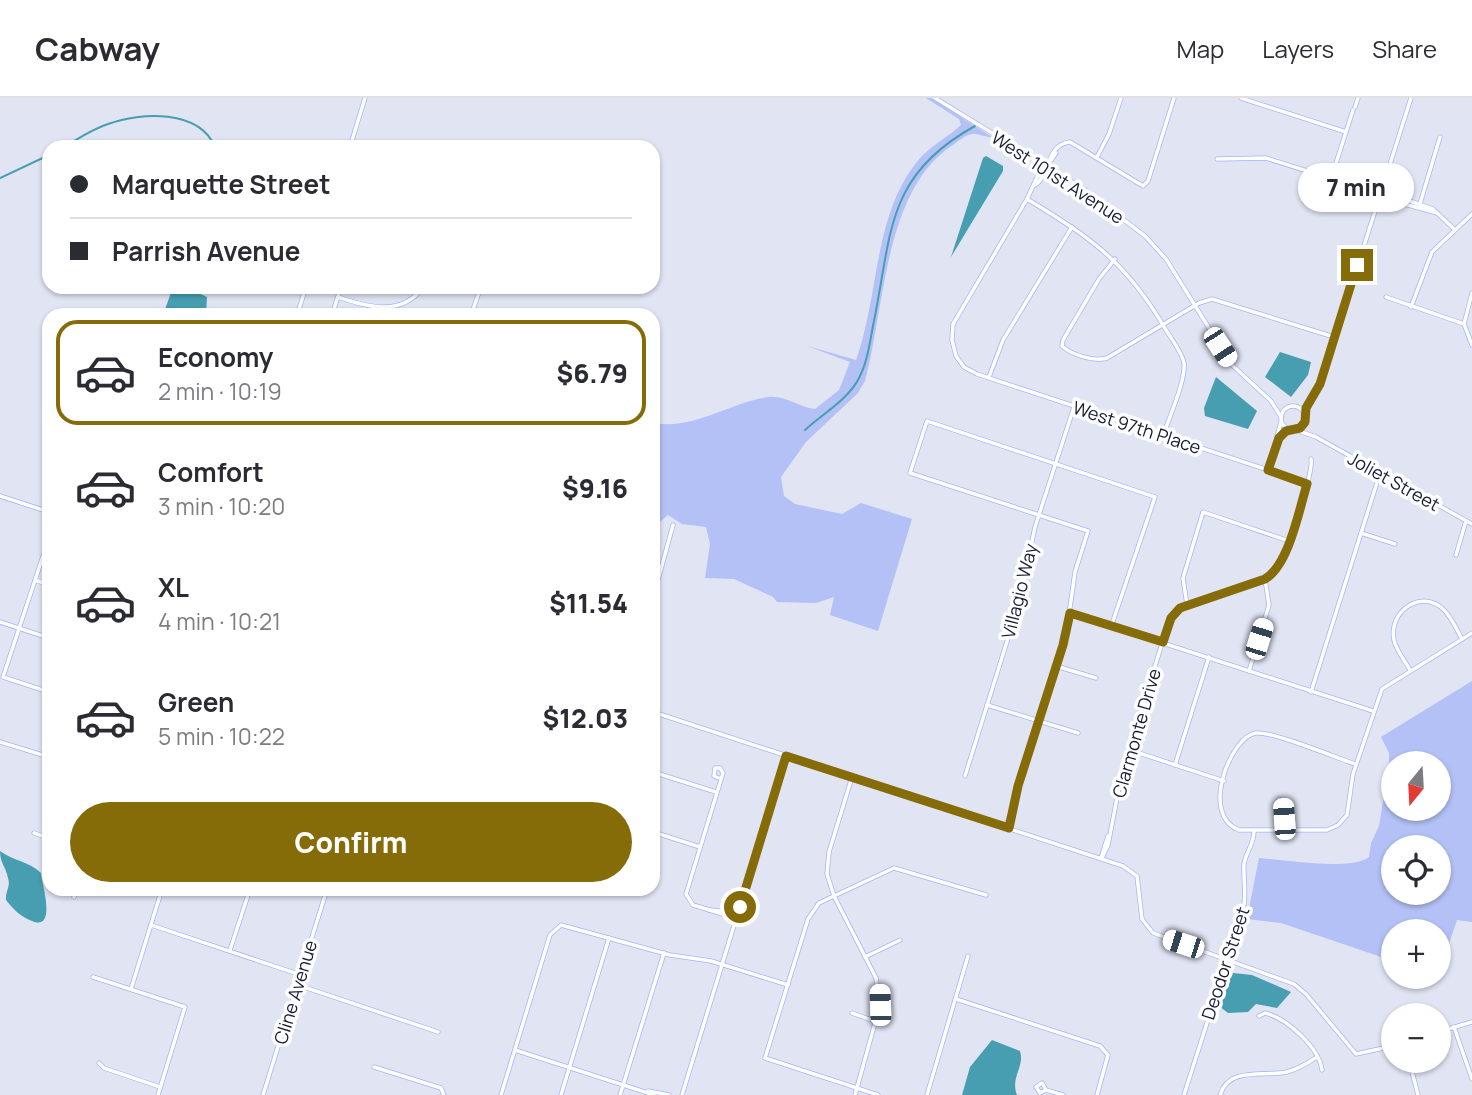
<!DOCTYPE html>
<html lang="en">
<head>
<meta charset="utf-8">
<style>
  body { margin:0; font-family:Manrope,sans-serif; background:#f2f2f3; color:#2b2b33; height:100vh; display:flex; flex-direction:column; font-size:26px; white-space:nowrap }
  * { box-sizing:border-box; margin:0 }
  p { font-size:23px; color:#7c7c81 }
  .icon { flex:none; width:38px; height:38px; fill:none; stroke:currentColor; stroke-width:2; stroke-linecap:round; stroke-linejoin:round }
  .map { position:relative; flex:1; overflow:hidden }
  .details { position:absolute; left:42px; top:210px; width:618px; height:588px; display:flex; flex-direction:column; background:#fff; border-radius:21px; box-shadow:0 2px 5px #0004 }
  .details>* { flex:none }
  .banner { position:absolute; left:42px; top:42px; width:618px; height:154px; border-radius:21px; box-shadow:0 2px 5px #0004; display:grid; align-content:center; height:154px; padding:0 28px; background:#fff }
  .needle { width:46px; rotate:198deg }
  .controls { position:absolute; left:1381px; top:653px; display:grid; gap:14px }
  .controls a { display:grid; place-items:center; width:70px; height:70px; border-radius:50%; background:#fff; box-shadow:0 2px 5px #0004; font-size:35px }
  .end { position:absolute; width:32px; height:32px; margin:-16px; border:9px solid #856c09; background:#fff; box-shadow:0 0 0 4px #fff }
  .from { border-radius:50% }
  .bubble { position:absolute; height:49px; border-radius:24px; background:#fff; box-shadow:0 2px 5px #0004; font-size:23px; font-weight:800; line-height:49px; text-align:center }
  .car { position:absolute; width:21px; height:42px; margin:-21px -10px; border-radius:9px; box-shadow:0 0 5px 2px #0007; background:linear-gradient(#fff 24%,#345 0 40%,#fff 0 76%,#345 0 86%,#fff 0) }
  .banner b { display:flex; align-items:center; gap:24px; height:66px; font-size:26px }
  .banner b+b { border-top:2px solid #e1e1e2 }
  .banner i { width:18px; height:18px; background:#2b2b33 }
  ul { padding:12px 0 0; list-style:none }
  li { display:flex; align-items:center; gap:21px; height:105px; margin:0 14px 10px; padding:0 14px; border:4px solid transparent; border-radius:21px }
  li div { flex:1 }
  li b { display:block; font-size:26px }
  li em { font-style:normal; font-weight:800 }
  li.selected { border-color:#856c09 }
  li>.icon { width:63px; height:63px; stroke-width:1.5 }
  .primary-button { display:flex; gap:14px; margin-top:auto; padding:14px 28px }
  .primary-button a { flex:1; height:80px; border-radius:42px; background:#856c09; color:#fff; font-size:28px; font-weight:800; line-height:80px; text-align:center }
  header { display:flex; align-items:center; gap:42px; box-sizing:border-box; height:98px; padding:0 35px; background:#fff; border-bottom:2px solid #e1e1e2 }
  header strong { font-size:33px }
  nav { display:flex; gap:38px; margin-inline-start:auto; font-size:24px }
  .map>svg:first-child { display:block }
  .green { fill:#b3c1f6; fill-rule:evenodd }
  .water { fill:#479eb0 }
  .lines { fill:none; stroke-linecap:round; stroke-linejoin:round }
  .stream { stroke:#479eb0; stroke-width:2 }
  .minor-casing { stroke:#a3b5fb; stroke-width:5 }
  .minor { stroke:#fff; stroke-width:3.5 }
  .route { stroke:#856c09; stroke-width:9 }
  .labels { text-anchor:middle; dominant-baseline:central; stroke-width:7; stroke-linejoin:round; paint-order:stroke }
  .street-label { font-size:18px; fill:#161c36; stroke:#fff }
</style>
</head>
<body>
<header>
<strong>Cabway</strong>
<nav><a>Map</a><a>Layers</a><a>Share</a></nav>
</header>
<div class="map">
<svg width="1472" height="997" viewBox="0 0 1472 997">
  <rect width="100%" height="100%" fill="#e0e4f3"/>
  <!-- green -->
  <g class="green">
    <path d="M 926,0 L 931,0 L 992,39 C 986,40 978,35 972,36 C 966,37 958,43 953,47 C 884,91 885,210 865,283 L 858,295 L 806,344 L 781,379 L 784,398 L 795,406 L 842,416 L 861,405 L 912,421 L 878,533 L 830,517 L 834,499 L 816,505 L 777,504 L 773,499 L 734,481 L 705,480 L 710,446 L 706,429 L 682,426 L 668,417 L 660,424 L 653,424 L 653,325 C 695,332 728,305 768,299 C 786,297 798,309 815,311 L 839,292 L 850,264 L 807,248 L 856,262 C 879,199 873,120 916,65 C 928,49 947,40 961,27 L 959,21 Z"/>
    <path d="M 1472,583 L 1472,824 L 1457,822 L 1439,875 L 1438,833 L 1393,833 L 1393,863 L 1281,825 L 1247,821 L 1259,760 C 1283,762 1352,773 1369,759 L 1371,745 L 1379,728 L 1389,667 L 1389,655 L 1381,639 ZM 1393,665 L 1438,665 L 1438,710 L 1393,710 ZM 1393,749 L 1438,749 L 1438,794 L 1393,794 Z"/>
  </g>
  <!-- water -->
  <g class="water">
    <polygon points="986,58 1003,68 1003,73 951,159 983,60"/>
    <polygon points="173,189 185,189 207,199 206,217 163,217"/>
    <polygon points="1280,254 1311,264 1308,277 1291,299 1265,279"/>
    <polygon points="1216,279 1257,313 1248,331 1205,318 1204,310"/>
    <path d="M 0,753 C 13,763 29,763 41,775 C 41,783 58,834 32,823 C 21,819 13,811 6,802 C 5,793 11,789 8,780 C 6,769 0,765 0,753 Z"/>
    <polygon points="1233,875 1252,877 1291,894 1277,910 1256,906 1248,914 1228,915 1219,908 1230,877"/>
    <path d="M 992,942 L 1020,953 C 1025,969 1010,979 1017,997 L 962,997 L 970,969 Z"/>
  </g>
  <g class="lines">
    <!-- stream -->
    <g class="stream">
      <path d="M 64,49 C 78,41 92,31 108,26 C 141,14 199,11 215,49"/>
      <polyline points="0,80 49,57"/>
      <path d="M 805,332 C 822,316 848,302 859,280 C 868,263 870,242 874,223 C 892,134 886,77 975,28"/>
    </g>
    <!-- minor casing -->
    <g class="minor-casing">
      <g id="minor">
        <polyline points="935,0 1085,92 1145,138 1166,161 1232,267 1271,303 1281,319"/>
        <polyline points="1241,0 1346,34"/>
        <polyline points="1355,9 1358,0"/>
        <polyline points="350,49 365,0"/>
        <polyline points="1097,59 1109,36 1121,0"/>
        <polyline points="1217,61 1266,60 1358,89 1363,87 1433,111 1454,131"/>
        <polyline points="1047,68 1056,55"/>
        <polyline points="1043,74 1039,75 1027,101 953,226 952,242 956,258 964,269 977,276 1307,385"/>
        <polyline points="1331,81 1353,12"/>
        <path d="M 1035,87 C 1050,78 1046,46 1070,44 L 1143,88 L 1148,83 L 1174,0"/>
        <polyline points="1358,89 1361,94 1437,115"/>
        <path d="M 1027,101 C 1093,141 1127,165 1166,232 C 1172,242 1182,254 1184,265 C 1186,282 1169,320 1163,338"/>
        <polyline points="1419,109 1440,39"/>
        <path d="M 1115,161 L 1099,181 L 1063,242 L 1062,248 C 1072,257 1094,264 1107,260 L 1199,205 L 1212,201 L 1334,239"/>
        <polyline points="1472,195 1464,226 1472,247"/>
        <path d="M 338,199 C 367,209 402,219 423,189"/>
        <polyline points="1386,199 1464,226"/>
        <polyline points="1411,209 1432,154 1472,116"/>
        <polyline points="297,217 306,189"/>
        <polyline points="332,217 341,189"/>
        <polyline points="471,217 481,189"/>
        <polyline points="989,279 1003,242 1072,129"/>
        <circle cx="1293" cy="320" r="12"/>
        <polyline points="1305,316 1320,286 1411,0"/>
        <polyline points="1296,332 1316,339 1472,426"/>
        <polyline points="1268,372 1281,324"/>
        <polyline points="0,398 49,414"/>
        <polyline points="1361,435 1395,446"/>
        <polyline points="49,452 43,458 3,579 49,594"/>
        <polyline points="1456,457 1466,423"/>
        <polyline points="35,482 49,487"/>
        <polyline points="653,500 673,427"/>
        <polyline points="1187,507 1183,480 1203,414 1289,443"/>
        <polyline points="1070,515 1373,613"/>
        <polyline points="0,524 49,540"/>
        <polyline points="1056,568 1096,580"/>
        <path d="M 1410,572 C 1405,563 1396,552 1394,542 C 1388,513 1422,490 1444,512 C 1452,520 1457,532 1462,541"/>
        <polyline points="1249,573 1269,507 1265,481"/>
        <polyline points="1311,594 1380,375"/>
        <polyline points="987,607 1078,635"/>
        <polyline points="653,614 1123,768 1137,778 1142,821 1153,835 1294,886 1306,896 1356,956 1393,948"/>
        <polyline points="0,644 49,659"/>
        <polyline points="1130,652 1224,683"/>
        <path d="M 1355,666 C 1334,659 1275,634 1256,635 C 1231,638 1199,717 1239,732 L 1327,732 L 1338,727 L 1347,717 L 1353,676 L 1382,591 L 1472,535"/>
        <polyline points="1175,667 1209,559"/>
        <polyline points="653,674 716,694"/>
        <polyline points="965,678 1019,505 1035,429 1074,309"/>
        <polyline points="852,679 829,754 827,776 834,798 876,880 880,907 855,997"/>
        <polyline points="721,681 714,678 715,670 720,670 723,675 686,796 693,807 736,820"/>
        <polyline points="1279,701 1283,707 1285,732"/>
        <polyline points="1006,728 1014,706"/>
        <polyline points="1009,730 1018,688 1066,538 1075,474 1088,433 910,375 927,323 1155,399 1112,526"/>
        <polyline points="653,734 700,749"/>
        <polyline points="34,735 49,740"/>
        <polyline points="1101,760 1108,738"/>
        <path d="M 1102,760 L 1108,747 L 1122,674 L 1169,523 L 1184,509 L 1265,481 C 1272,477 1277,473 1281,466 C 1288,453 1314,373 1311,361"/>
        <polyline points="74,799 77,791"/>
        <polyline points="709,812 729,814 736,820"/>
        <polyline points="151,827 301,877"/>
        <polyline points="230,852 250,791"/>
        <polyline points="865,859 900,842"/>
        <polyline points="93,879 185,909 158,997"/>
        <polyline points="298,887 438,934"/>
        <polyline points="131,891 162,791"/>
        <polyline points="956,901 1100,948 1108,957 1097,997"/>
        <polyline points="852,915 877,924"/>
        <path d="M 1259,918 L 1265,915 C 1286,920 1319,949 1322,972"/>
        <polyline points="1454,929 1472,981"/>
        <polyline points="1438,934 1472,924"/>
        <polyline points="515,952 654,997"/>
        <polyline points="1409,962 1418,997"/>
        <polyline points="99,965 104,970 160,989"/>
        <polyline points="374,969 441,990 444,997"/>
        <polyline points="1046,992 1040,995 1036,989 1042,985 1046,992 1063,997"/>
        <polyline points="648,993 669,997"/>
        <polyline points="263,997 327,791"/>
        <polyline points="501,997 550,837 561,827 670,857 711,863 788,887"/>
        <polyline points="561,997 609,840"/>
        <polyline points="620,997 664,855"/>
        <polyline points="682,997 786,658"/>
        <polyline points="878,997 765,960 808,821 819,805 894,770 986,797"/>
        <polyline points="927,997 968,858"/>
        <path d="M 1184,997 L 1243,812 C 1247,795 1243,782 1244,766 C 1246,754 1254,746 1254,733"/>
        <path d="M 1220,997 C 1229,968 1263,979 1287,974 C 1298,971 1308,965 1317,959"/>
      </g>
    </g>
    <!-- minor -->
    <use href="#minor" class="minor"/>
  </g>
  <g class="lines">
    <!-- route -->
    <path class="route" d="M 740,809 L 786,658 L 1009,730 L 1018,688 L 1063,547 L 1070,515 L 1163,544 L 1171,520 L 1180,510 L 1265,481 C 1289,467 1299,412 1307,386 L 1268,372 L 1279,340 L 1286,333 L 1300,330 L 1305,324 L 1306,310 L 1320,286 L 1357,167"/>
  </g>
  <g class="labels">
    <!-- street labels -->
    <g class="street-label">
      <text transform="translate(1058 79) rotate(33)">West 101st Avenue</text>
      <text transform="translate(1137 329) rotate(18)">West 97th Place</text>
      <text transform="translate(1394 383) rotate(29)">Joliet Street</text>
      <text transform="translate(1019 493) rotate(-76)">Villagio Way</text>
      <text transform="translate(1136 635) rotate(-74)">Clarmonte Drive</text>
      <text transform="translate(1225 865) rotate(-72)">Deodor Street</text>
      <text transform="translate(295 894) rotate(-73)">Cline Avenue</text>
    </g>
  </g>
</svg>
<div class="controls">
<a><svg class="needle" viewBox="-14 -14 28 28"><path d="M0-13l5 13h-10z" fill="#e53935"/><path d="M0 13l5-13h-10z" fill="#7c7c81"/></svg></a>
<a><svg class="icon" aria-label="locate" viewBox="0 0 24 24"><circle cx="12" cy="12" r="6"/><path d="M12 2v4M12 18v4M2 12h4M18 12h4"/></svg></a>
<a>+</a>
<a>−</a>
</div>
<i class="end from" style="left:740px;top:809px"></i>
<i class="end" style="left:1357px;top:167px"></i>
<div class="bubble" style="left:1298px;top:65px;width:116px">7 min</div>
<i class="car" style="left:1220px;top:249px;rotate:147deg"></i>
<i class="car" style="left:1259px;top:541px;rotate:17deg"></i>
<i class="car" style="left:1284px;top:721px;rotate:356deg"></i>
<i class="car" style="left:1183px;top:846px;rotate:288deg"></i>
<i class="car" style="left:880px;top:907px;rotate:358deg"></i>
<div class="banner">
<b><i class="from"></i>Marquette Street</b>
<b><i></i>Parrish Avenue</b>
</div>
<section class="details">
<ul>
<li class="selected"><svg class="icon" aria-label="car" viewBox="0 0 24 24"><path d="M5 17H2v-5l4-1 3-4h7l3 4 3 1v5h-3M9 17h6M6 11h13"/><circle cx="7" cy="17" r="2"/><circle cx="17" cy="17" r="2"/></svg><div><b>Economy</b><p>2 min · 10:19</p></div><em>$6.79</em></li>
<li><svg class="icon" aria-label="car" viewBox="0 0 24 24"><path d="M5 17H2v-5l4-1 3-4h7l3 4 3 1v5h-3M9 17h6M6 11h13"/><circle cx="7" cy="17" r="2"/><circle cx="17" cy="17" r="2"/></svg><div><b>Comfort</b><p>3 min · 10:20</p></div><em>$9.16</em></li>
<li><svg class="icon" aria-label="car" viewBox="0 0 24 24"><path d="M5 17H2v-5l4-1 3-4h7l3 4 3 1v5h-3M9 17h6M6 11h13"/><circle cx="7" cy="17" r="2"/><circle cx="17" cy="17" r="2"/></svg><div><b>XL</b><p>4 min · 10:21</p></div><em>$11.54</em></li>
<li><svg class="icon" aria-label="car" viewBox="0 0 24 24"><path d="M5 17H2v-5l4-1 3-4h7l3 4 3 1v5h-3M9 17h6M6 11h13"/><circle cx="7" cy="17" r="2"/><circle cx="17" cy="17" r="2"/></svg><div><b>Green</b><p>5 min · 10:22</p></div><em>$12.03</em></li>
</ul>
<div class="primary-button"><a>Confirm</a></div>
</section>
</div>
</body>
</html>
